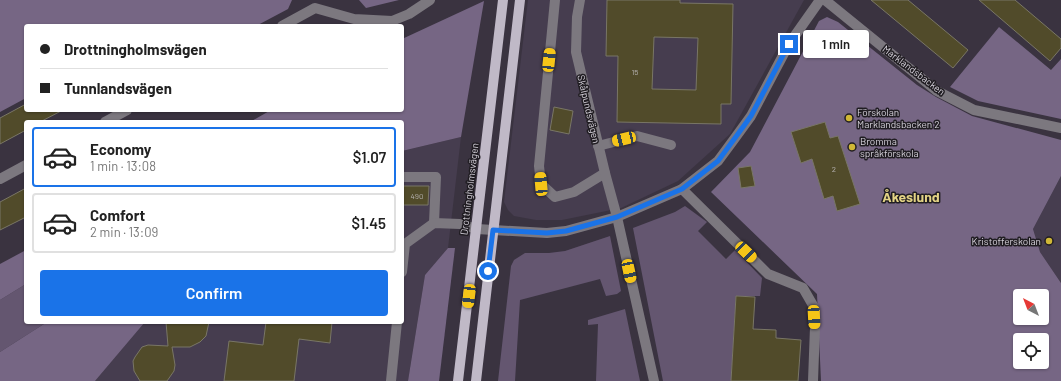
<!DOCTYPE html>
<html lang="en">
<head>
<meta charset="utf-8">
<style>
  body { margin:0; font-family:Barlow,sans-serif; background:#f2f2f2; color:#222; height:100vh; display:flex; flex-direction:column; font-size:15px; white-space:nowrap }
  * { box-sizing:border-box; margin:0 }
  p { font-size:13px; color:#767676 }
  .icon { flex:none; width:22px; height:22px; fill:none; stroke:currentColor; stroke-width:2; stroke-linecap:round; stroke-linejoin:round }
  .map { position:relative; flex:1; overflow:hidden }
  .drawer { position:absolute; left:24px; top:120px; width:380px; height:204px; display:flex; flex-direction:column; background:#fff; border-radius:4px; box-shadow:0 1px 3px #0004 }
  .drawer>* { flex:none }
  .guide { position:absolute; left:24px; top:24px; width:380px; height:88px; border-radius:4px; box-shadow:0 1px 3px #0004; display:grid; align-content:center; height:88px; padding:0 16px; background:#fff }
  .needle { width:26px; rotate:318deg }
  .controls { position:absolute; left:1013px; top:289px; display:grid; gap:8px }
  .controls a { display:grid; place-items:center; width:36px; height:36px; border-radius:4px; background:#fff; box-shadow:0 1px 3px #0004; font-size:20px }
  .end { position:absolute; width:18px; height:18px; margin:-9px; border:5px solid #1a73e8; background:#fff; box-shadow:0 0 0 2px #fff }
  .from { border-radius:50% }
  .bubble { position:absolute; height:28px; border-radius:4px; background:#fff; box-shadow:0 1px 3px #0004; font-size:13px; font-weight:600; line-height:28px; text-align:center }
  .car { position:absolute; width:12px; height:24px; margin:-12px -6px; border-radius:5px; box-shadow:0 0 3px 1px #0007; background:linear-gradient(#f5c518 24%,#345 0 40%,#f5c518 0 76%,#345 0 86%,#f5c518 0) }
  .guide b { display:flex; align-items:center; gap:14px; height:38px; font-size:15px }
  .guide b+b { border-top:1px solid #e0e0e0 }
  .guide i { width:10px; height:10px; background:#222 }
  ul { padding:7px 0 0; list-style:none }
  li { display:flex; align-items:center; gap:12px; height:60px; margin:0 8px 6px; padding:0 8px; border:2px solid #e0e0e0; border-radius:4px }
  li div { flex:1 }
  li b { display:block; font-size:15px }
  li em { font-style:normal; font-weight:600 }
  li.selected { border-color:#1a73e8 }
  li>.icon { width:36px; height:36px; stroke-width:1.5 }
  .cta { display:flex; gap:8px; margin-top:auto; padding:8px 16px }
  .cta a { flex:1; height:46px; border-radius:4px; background:#1a73e8; color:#fff; font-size:16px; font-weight:600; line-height:46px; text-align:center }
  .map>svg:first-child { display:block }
  .built { fill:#463d4f }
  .green { fill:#645670 }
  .forest { fill:#766684; fill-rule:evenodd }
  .building { fill:#514b2a; stroke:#797666; fill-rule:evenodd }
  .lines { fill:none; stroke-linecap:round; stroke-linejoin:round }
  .minor { stroke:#7c787f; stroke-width:10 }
  .major { stroke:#c0b9c7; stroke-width:10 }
  .route { stroke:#1a73e8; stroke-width:5 }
  .poi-dot { fill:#d0b736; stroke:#201d22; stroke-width:1.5 }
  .labels { text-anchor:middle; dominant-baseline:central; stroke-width:3; stroke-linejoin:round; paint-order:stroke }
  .number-label { font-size:8px; fill:#b4b0ae }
  .street-label { font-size:10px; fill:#d5d1da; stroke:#201d22 }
  .poi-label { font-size:10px; fill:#d5d1da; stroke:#201d22; text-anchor:start }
  .district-label { font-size:14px; font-weight:bold; fill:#e3d385; stroke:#201d22 }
</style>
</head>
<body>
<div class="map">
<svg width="1061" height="381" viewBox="0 0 1061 381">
  <rect width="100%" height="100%" fill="#3a3340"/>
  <!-- built -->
  <g class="built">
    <polygon points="528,0 804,0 730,134 678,181 621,208 562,220 536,220 514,216 508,210 504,202"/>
    <polygon points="461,137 448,248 425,275 408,381 95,381 145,322 402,322 402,151"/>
    <polygon points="1061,176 1061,283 1040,252 1033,229"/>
  </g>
  <!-- green -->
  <g class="green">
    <polygon points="685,206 707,222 698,231 726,259 735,250 762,278 760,296 736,296 731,381 663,381 633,228 675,212"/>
    <polygon points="610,236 621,291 617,294 606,296 600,279 520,300 515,381 498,381 511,266 514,260 525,253 549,253 565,251"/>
    <polygon points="26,284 26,322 47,322 0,352 0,300"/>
    <polygon points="625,309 640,381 596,381 598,324 588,325 588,320"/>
  </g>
  <!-- forest -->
  <g class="forest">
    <polygon points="0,0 292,0 288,9 256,26 26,26 26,98 0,112"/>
    <polygon points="359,0 399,0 366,8"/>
    <polygon points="484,1 461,137 402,151 402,122 250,122 271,110 402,110 402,39"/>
    <path d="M 827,17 L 838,22 L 917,85 L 936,97 L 972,116 L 1061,140 L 1061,176 L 1033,229 L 1040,252 L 1061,283 L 1061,381 L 821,381 L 817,294 L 711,192 L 750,152 L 819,21 ZM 1020,296 L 1042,296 L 1042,318 L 1020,318 ZM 1020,340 L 1042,340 L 1042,362 L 1020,362 Z"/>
    <polygon points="999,27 1051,70 1061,59 1061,119 978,101 950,87"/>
    <polygon points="448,248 455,248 439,381 408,381 425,275"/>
    <polygon points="26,250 26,284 0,300 0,264"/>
    <polygon points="47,322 145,322 95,381 0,381 0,352"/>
  </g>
  <!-- building -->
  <g class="building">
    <path d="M 607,0 L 680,0 L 680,3 L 733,4 L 731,104 L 721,104 L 721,124 L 617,122 L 618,56 L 606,56 ZM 654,37 L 698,38 L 696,90 L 652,89 Z"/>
    <polygon points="871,0 908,0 968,50 953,68"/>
    <polygon points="979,0 1015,0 1061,39 1061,48 1050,61"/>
    <polygon points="26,104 26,110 63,110 40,122 26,122 26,130 0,144 0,118"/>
    <polygon points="554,107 573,111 569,134 550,130"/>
    <polygon points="825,122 830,138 838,136 860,204 837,211 833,196 824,199 812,159 801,163 791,132"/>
    <polygon points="751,166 755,186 741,188 738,168"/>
    <polygon points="402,186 429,186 428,205 402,205"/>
    <polygon points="26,188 26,217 0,230 0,202"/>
    <polygon points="736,296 755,297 753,329 776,330 776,338 801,340 798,381 731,381"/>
    <polygon points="166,322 209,322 206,336 200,342 190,347 172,347 175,365 174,371 167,381 140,381 134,371 133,361 135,357 142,347 148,345 168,346"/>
    <polygon points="266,322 332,322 330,343 299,339 294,381 224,381 229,341 263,345"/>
  </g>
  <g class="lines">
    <!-- minor -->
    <g class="minor">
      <polyline points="555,0 539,166 541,184 555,197 574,192 605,173"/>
      <polyline points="580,0 577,17 576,52 605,173 617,217 654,381"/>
      <polyline points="825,0 937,91 974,110 1061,128"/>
      <polyline points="282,26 315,8 354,19 392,21 409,14 430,0"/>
      <polyline points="105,122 127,110"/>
      <polyline points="598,146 637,136 671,145"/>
      <polyline points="402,177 436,177 434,223"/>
      <polyline points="0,179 26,165"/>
      <polyline points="682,189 768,274 803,288 814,307 815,327 813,381"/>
      <polyline points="402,272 405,244 434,223 460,224 477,229 547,233 566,231 617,217 682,189 718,161 735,138 751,116 789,44 820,0"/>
      <polyline points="391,381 397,322"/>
    </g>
    <!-- major -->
    <g class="major">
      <polyline points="458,381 503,0"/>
      <polyline points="476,381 520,0"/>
    </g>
  </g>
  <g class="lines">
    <!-- route -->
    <polyline class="route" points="488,271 493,230 547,233 566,231 617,217 682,189 718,161 735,138 751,116 789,44"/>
  </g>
  <!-- markers -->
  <g class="poi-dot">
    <circle cx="849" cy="118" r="4"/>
    <circle cx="852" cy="147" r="4"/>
    <circle cx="1049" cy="241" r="4"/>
  </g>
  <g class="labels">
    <!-- number labels -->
    <g class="number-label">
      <text x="635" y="72">15</text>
      <text x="834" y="169">2</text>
      <text x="417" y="196">490</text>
    </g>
    <!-- street labels -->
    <g class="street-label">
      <text transform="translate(914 70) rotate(37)">Marklandsbacken</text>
      <text transform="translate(589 109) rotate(77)">Skålpundsvägen</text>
      <text transform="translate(469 189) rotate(-83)">Drottningholmsvägen</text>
    </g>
    <!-- poi labels -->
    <g class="poi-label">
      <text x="857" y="112">Förskolan<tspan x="857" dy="12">Marklandsbacken 2</tspan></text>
      <text x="860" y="141">Bromma<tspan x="860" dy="12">språkförskola</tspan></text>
      <text x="1041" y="241" text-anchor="end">Kristofferskolan</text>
    </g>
    <!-- district labels -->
    <g class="district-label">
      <text x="911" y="196">Åkeslund</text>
    </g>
  </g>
</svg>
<div class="controls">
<a><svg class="needle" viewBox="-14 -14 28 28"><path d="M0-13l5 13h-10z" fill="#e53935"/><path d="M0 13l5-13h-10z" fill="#767676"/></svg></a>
<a><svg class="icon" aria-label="locate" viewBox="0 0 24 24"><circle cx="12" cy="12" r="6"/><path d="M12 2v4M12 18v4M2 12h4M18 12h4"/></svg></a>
</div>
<i class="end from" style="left:488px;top:271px"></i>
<i class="end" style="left:789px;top:44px"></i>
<div class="bubble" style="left:803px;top:30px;width:66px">1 min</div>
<i class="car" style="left:549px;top:60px;rotate:6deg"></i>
<i class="car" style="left:624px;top:139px;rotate:257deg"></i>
<i class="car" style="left:541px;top:184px;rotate:355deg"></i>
<i class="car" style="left:746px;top:252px;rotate:134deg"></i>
<i class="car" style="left:629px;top:271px;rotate:168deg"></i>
<i class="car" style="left:469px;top:296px;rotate:187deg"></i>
<i class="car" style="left:814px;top:317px;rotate:177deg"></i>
<div class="guide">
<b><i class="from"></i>Drottningholmsvägen</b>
<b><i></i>Tunnlandsvägen</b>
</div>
<section class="drawer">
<ul>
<li class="selected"><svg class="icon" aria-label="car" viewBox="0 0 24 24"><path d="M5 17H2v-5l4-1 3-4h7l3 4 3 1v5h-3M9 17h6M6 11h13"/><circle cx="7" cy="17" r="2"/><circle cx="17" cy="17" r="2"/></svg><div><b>Economy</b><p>1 min · 13:08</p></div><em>$1.07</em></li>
<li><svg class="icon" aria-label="car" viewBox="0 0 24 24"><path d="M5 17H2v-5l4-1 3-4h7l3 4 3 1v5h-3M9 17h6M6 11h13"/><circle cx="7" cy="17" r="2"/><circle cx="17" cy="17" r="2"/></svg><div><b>Comfort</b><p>2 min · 13:09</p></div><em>$1.45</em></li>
</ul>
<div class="cta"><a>Confirm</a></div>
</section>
</div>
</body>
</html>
